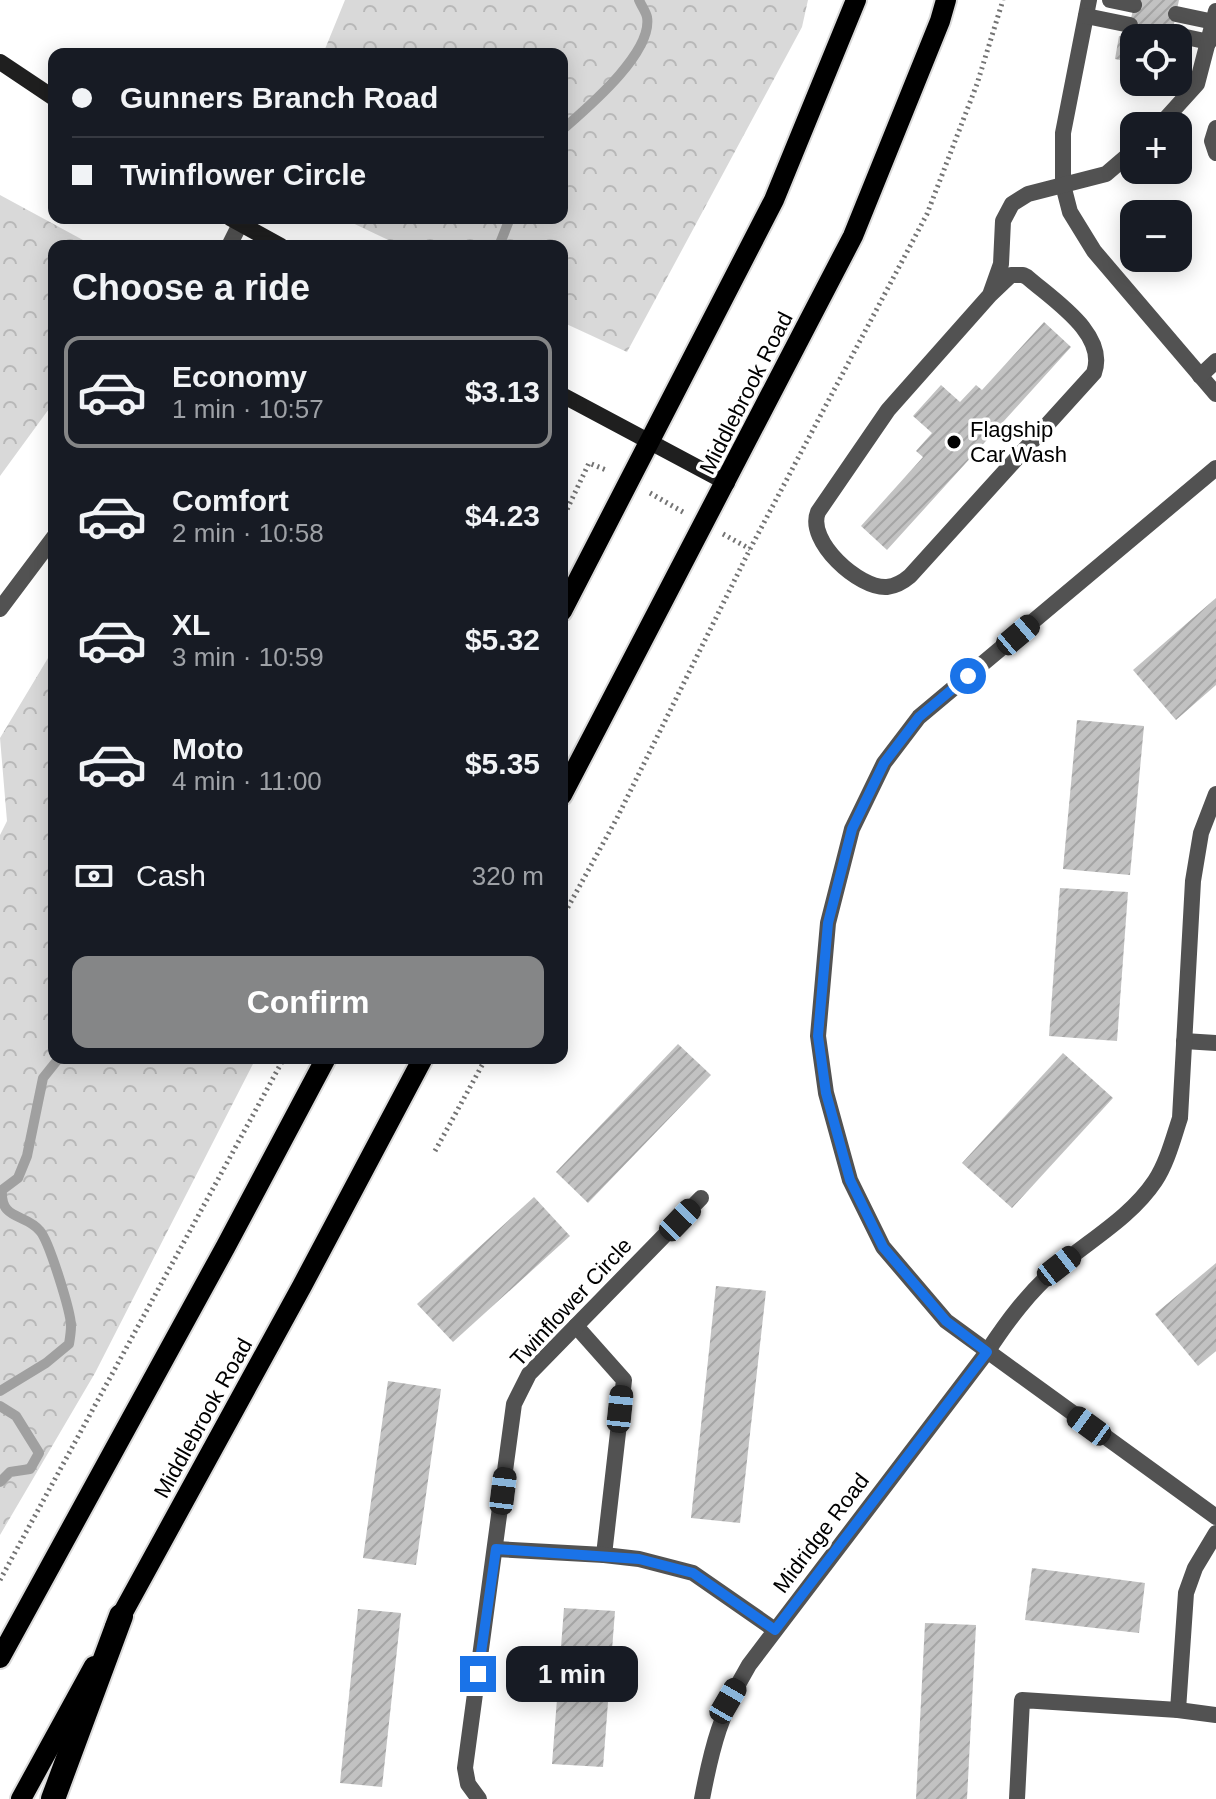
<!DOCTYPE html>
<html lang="en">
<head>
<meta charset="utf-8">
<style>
  body { margin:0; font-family:Arial,sans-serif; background:#20242c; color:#f1f3f6; height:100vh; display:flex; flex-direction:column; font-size:30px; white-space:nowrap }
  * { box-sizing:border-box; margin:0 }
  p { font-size:26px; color:#9ea1a6 }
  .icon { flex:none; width:44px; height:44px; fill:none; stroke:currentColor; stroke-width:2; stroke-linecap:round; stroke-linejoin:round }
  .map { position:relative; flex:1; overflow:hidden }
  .panel { position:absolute; left:48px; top:240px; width:520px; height:824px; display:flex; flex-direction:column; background:#171b24; border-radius:16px; box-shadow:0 4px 20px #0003 }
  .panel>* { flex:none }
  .hud { position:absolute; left:48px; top:48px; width:520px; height:176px; border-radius:16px; box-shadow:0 4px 20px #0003; display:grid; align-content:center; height:176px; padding:0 24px; background:#171b24 }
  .buttons { position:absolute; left:1120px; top:24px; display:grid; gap:16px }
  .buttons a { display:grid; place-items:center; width:72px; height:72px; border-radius:16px; background:#171b24; box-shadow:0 4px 20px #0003; font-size:40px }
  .end { position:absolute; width:36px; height:36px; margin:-18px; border:10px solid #1a73e8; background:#fff; box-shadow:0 0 0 4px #fff }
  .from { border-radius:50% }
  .bubble { position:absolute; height:56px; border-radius:16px; background:#171b24; box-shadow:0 4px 20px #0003; font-size:26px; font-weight:800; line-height:56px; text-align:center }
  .car { position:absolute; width:24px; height:48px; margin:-24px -12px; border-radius:10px; box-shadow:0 0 6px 2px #0007; background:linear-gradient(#222 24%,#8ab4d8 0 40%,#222 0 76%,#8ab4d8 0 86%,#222 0) }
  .hud b { display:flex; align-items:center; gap:28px; height:76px; font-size:30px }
  .hud b+b { border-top:2px solid #363941 }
  .hud i { width:20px; height:20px; background:#f1f3f6 }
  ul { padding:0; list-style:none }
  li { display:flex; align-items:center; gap:24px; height:112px; margin:0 16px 12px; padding:0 8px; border:4px solid transparent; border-radius:16px }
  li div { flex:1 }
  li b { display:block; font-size:30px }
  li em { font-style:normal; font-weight:800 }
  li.active { border-color:#858687 }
  li>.icon { width:72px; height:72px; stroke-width:1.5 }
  h2 { padding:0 24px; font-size:36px; line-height:96px }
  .pay { display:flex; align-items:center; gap:20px; height:88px; padding:0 24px; font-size:30px }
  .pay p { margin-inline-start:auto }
  .cta { display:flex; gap:16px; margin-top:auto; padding:16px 24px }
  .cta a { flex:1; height:92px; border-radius:16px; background:#858687; color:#fff; font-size:32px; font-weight:800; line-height:92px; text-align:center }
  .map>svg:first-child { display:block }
  .forest { fill:url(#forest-crowns) }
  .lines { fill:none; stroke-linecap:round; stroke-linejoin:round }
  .stream { stroke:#a0a0a0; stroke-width:10 }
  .building { fill:url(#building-hatch) }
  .primary-casing { stroke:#dbdbdb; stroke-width:24 }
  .highway-casing { stroke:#dbdbdb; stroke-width:28 }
  .path { stroke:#747474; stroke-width:5; stroke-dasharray:2 4; stroke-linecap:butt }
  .lane { stroke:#525252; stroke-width:16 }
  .street { stroke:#525252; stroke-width:16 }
  .secondary { stroke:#1f1f1f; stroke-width:16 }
  .primary { stroke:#000; stroke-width:20 }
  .highway { stroke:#000; stroke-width:24 }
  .route { stroke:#1a73e8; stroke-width:10 }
  .poi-dot { fill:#000; stroke:#fff; stroke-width:3 }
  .labels { text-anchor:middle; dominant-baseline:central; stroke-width:7; stroke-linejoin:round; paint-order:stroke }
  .street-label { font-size:22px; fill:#000; stroke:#fff }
  .poi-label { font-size:22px; fill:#000; stroke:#fff; text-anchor:start }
</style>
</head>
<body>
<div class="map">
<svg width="1216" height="1799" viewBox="0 0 1216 1799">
  <defs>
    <pattern id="forest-crowns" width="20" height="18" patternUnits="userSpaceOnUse" patternTransform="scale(2)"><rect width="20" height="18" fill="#d9d9d9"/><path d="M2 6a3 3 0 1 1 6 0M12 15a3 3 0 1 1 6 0" fill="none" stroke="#b8b8b8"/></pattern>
    <pattern id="building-hatch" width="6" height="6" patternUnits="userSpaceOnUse" patternTransform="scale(2)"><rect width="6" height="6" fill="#c2c2c2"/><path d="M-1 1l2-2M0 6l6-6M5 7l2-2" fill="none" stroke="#a5a5a5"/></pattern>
  </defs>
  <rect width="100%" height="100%" fill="#fff"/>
  <!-- forest -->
  <g class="forest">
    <polygon points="345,0 808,0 802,27 627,352 562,322 562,246 401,246 342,218 562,218 562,54 323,54"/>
    <polygon points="0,195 94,246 54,246 54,402 0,476"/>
    <polygon points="54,648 54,1058 256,1058 95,1373 0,1535 0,835 7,821 0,738"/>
  </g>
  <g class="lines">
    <!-- stream -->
    <g class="stream">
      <path d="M 562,130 C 587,108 653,53 647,17 C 646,12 641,5 639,0"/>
      <polyline points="499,246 510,218"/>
      <path d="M 0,1391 L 46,1363 L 69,1344 C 70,1338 71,1332 71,1326 C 71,1312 49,1241 40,1231 C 26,1213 0,1221 2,1190 L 18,1178 L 27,1156 L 43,1078 L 59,1058"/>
      <polyline points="0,1406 16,1416 39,1453 30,1469 10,1472 0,1482"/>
    </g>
  </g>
  <!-- building -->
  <g class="building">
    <polygon points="1135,0 1179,0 1171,38 1134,38 1134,63 1115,59 1119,36 1127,37"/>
    <polygon points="1044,322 1071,347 887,550 861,526 923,457 916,451 932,433 913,416 941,385 960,402 976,385 982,390"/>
    <polygon points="1216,598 1216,685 1176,720 1133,670"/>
    <polygon points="1077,720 1144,726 1130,875 1063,869"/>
    <polygon points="1060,888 1128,892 1117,1041 1049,1036"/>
    <polygon points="678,1044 711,1075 588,1203 556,1172"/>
    <polygon points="1063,1053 1113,1098 1012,1208 962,1163"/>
    <polygon points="534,1197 570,1236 453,1342 417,1304"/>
    <polygon points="1216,1263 1216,1351 1198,1366 1155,1314"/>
    <polygon points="716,1286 766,1291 740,1523 691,1518"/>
    <polygon points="388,1381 441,1389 416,1565 363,1558"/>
    <polygon points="1032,1568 1145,1583 1139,1633 1025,1620"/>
    <polygon points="564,1608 615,1611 603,1767 552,1764"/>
    <polygon points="358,1609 401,1613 382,1787 340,1783"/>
    <polygon points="925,1623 976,1625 967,1799 916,1799"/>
  </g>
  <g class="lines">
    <!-- primary casing -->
    <g class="primary-casing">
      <g id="primary">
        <polyline points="562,611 774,200 856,0"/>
        <polyline points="562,795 853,236 940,21 946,0"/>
        <polyline points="115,1627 302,1286 423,1058"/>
        <polyline points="0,1658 226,1246 326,1058"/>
        <polyline points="21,1799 94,1666"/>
      </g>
    </g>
    <!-- highway casing -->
    <g class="highway-casing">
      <polyline id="highway" points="53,1799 121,1616"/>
    </g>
    <!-- path -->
    <g class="path">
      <polyline points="650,493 683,512"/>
      <polyline points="562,520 589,463 606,470"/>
      <polyline points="723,534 750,549"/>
      <polyline points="562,918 617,818 750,549 927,214 977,84 1003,0"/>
      <polyline points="435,1151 486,1058"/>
      <polyline points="0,1580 284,1058"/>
    </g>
    <!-- lane -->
    <g class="lane">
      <polyline points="1089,0 1063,133 1063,185 1070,212 1094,251 1216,394"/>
      <polyline points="1110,0 1134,5"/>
      <polyline points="1176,14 1214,22"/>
      <polyline points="1086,16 1130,25"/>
      <polyline points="1172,34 1209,42"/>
      <polyline points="1159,126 1197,84 1216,11"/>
      <polyline points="1216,128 1212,141 1216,153"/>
      <path d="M 990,295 L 1011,275 L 1023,275 L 1027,277 C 1053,300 1108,334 1094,373 L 910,576 C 903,582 896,586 887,587 C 859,589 806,541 818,512 L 888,410 L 990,295 L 1001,264 L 1003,221 L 1012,204 L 1028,194 L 1106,174 L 1134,150"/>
      <polyline points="1200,376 1216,361"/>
      <polyline points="1184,1041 1216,1043"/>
      <polyline points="576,1326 624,1380 604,1555"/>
      <path d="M 987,1352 C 1008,1320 1029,1292 1058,1267 C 1090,1240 1131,1217 1155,1181 C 1167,1163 1173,1139 1180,1118 L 1193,881 L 1201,833 L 1216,794"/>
    </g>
    <!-- street -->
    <g class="street">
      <polyline points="229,246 240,224"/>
      <polyline points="1216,468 919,717 884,763 852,829 828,923 818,1036 826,1093 850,1180 883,1247 946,1321 1216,1517"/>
      <polyline points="0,609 54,537"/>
      <polyline points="496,1549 604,1555 639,1559 693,1573 775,1630"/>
      <polyline points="1178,1710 1186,1593 1195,1568 1216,1533"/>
      <polyline points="479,1799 468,1784 465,1768 514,1404 529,1374 701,1198"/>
      <path d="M 702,1799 C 712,1746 721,1712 749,1665 L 987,1352"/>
      <polyline points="1017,1799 1022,1700 1178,1710 1216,1715"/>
    </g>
    <!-- secondary -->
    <g class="secondary">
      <polyline points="0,62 54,98"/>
      <polyline points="230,218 281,246"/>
      <polyline points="562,395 727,483"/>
    </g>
    <!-- primary -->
    <use href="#primary" class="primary"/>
    <!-- highway -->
    <use href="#highway" class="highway"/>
  </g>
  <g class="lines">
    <!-- route -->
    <polyline class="route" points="478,1674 496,1549 639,1559 693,1573 775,1630 987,1352 946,1321 883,1247 850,1180 826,1093 818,1036 828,923 852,829 884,763 919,717 968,676"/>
  </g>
  <!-- markers -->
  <circle class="poi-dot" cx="954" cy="442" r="8"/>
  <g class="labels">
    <!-- street labels -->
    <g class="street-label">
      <text transform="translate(746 393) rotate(-63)">Middlebrook Road</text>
      <text transform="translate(571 1302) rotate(-47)">Twinflower Circle</text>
      <text transform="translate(203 1418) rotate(-61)">Middlebrook Road</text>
      <text transform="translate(821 1533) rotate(-53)">Midridge Road</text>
    </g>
    <!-- poi labels -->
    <g class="poi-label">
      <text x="970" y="429">Flagship<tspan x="970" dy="25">Car Wash</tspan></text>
    </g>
  </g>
</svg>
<div class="buttons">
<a><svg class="icon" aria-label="locate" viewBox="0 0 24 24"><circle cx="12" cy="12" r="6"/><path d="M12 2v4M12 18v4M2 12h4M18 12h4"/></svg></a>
<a>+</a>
<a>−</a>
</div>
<i class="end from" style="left:968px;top:676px"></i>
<i class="end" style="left:478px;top:1674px"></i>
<div class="bubble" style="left:506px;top:1646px;width:132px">1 min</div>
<i class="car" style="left:1018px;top:635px;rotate:50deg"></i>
<i class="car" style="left:680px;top:1220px;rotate:44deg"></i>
<i class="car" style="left:1059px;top:1266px;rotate:52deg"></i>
<i class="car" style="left:620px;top:1409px;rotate:6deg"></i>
<i class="car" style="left:1089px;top:1426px;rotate:306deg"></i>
<i class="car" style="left:503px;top:1491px;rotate:7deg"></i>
<i class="car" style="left:728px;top:1701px;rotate:30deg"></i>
<div class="hud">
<b><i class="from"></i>Gunners Branch Road</b>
<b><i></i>Twinflower Circle</b>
</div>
<section class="panel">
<h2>Choose a ride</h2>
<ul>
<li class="active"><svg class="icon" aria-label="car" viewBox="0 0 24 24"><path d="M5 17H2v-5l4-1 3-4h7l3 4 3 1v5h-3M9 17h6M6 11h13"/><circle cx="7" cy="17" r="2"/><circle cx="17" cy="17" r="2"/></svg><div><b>Economy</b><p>1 min · 10:57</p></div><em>$3.13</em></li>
<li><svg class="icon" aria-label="car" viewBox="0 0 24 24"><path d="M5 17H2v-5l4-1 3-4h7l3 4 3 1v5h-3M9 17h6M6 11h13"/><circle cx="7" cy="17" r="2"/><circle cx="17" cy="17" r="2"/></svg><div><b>Comfort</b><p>2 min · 10:58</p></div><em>$4.23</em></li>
<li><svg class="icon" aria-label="car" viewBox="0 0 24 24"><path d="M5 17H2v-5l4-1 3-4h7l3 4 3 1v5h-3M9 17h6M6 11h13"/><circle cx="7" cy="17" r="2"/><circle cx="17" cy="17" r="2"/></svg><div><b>XL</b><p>3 min · 10:59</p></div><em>$5.32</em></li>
<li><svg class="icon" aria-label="car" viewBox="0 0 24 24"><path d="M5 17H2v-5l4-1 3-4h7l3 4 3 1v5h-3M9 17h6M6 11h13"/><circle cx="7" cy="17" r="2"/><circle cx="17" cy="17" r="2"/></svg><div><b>Moto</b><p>4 min · 11:00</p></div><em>$5.35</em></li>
</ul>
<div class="pay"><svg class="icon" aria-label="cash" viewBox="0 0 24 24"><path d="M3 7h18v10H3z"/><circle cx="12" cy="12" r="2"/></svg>Cash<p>320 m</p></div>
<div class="cta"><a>Confirm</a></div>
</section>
</div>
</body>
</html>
